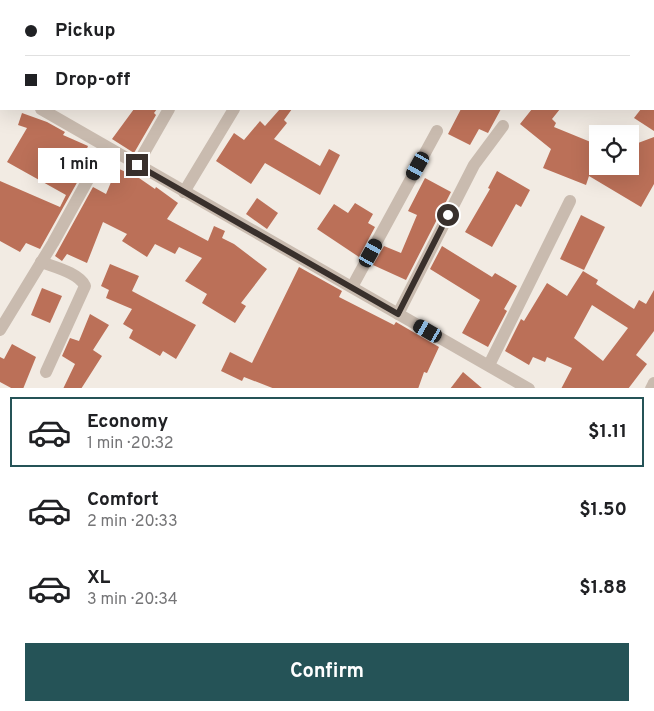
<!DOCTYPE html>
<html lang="en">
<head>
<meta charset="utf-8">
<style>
  body { margin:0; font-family:Overpass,sans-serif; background:#f6f6f6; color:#202124; height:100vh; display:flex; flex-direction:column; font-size:19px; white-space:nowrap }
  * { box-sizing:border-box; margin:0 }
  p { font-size:16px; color:#757577 }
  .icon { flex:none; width:28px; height:28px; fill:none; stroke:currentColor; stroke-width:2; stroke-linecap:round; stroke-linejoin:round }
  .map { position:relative; height:388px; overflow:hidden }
  .side { display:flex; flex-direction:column; background:#fff; flex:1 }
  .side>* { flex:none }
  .guide { position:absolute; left:0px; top:0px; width:655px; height:110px; box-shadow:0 5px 20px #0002; display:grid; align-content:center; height:110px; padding:0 25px; background:#fff }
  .buttons { position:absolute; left:589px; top:125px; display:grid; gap:10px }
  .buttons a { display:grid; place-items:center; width:50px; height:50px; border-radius:0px; background:#fff; box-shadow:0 5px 20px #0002; font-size:25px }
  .end { position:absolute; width:22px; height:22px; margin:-11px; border:6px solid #39302c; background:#fff; box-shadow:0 0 0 2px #fff }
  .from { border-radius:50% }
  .bubble { position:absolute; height:35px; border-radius:0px; background:#fff; box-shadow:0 5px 20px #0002; font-size:16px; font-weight:700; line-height:35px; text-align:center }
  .car { position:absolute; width:15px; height:30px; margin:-15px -8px; border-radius:6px; box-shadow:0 0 4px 1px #0007; background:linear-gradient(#222 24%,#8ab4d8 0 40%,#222 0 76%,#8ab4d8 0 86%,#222 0) }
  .guide b { display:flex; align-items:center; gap:18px; height:48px; font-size:19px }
  .guide b+b { border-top:1px solid #e0e0e0 }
  .guide i { width:12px; height:12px; background:#202124 }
  ul { padding:9px 0 0; list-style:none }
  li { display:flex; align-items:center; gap:15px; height:70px; margin:0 10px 8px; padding:0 15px; border:2px solid transparent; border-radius:0px }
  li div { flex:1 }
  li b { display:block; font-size:19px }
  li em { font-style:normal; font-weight:700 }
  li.on { border-color:#255357 }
  li>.icon { width:45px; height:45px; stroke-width:1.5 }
  .action { display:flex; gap:10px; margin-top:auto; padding:10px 25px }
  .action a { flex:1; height:58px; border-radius:0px; background:#255357; color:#fff; font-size:20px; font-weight:700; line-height:58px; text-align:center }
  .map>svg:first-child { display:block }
  .building { fill:#bb7058; fill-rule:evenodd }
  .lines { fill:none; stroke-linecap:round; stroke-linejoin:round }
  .minor { stroke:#c9bbaf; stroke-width:12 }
  .tertiary { stroke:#c9bbaf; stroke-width:12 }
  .route { stroke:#39302c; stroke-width:6 }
</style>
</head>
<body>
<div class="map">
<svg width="654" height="389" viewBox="0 0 654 389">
  <rect width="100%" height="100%" fill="#f2ebe3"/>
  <!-- building -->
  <g class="building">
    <polygon points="134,109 157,109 154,113 156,115 134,153 112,139"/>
    <polygon points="280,109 292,109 284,120 287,123 274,139 320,166 329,149 340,155 320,195 265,163 251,184 216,161 234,133 244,140 260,121 265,126"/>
    <polygon points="461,109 501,109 488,133 479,129 470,145 448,134"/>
    <polygon points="532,109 560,109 552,119 556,123 554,127 598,145 598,166 630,166 630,146 654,137 654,184 641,207 589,176 586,185 543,168 551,149 520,124"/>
    <polygon points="641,109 654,109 654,131 634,118"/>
    <polygon points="22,113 47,122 65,132 63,135 88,146 76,175 79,179 40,249 26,243 20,252 0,241 0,181 60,207 66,195 7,162 27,128 18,125"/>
    <polygon points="117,168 139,178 155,189 156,187 178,203 167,219 208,241 214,226 225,231 222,238 234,244 267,269 241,303 246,306 235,323 202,303 207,294 185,281 202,258 179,247 175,254 155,244 147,257 122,241 127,234 103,222 87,263 67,254 62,261 55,256 93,187 106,194"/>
    <polygon points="497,171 530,190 521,207 516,204 492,247 465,232 490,189 488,188"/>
    <polygon points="425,178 451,192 406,280 373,265 384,246 401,253 417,215 408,211"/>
    <polygon points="257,198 278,213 267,229 246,214"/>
    <polygon points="355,203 373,214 368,223 375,227 359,257 317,229 334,204 348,213"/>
    <polygon points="581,215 605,227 584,270 560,259"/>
    <polygon points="442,246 492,277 495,273 517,286 504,309 507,311 488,347 462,333 480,300 430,269"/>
    <polygon points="110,264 139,276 132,291 196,325 176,359 163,351 160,356 129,338 133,330 123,324 132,309 106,298 109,290 101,286"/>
    <polygon points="299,267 342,291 339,297 394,325 396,322 439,347 427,373 424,372 418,389 275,389 244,377 242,381 221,371 230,352 252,363"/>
    <path d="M 583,271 L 598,280 L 596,284 L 634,309 L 639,300 L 646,304 L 654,290 L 654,331 L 636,355 L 647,364 L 628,389 L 561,389 L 572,368 L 547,357 L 545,362 L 533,357 L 529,365 L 505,351 L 521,319 L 524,321 L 547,283 L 567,296 ZM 592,305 L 628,328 L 603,361 L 574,338 Z"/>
    <polygon points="42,288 62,296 50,323 31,315"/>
    <polygon points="90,314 109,325 93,350 102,356 81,389 63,389 75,364 62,356 70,338 79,341"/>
    <polygon points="12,344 36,357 23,389 13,389 0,382 0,357 4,359"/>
    <polygon points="463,372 483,389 450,389"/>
  </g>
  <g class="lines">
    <!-- minor -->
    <g class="minor">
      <polyline points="198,0 200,1"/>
      <polyline points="230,1 231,0"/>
      <polyline points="300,1 300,0"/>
      <polyline points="137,165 169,109"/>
      <polyline points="184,192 234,109"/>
      <path d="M 41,262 C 54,267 79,273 85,286 L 46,372"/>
      <polyline points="352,287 437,131"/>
      <polyline points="398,314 474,165 503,126"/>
      <polyline points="0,330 53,243 106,147"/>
      <polyline points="489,365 570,201"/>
      <polyline points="651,389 654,383"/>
    </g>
    <!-- tertiary -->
    <g class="tertiary">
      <polyline points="0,85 1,86"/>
      <polyline points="41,109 529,389"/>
    </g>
  </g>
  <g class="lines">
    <!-- route -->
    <polyline class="route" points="137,165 398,314 448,215"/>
  </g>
</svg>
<div class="buttons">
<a><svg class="icon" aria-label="locate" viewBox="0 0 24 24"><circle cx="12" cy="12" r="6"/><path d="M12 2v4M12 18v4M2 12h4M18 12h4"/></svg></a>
</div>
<i class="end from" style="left:448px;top:215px"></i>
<i class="end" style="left:137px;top:165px"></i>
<div class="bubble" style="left:38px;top:148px;width:82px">1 min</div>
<i class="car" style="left:418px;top:166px;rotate:209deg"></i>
<i class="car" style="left:371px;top:253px;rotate:29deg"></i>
<i class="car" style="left:428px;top:331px;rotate:300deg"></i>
<div class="guide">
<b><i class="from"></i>Pickup</b>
<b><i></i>Drop-off</b>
</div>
</div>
<section class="side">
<ul>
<li class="on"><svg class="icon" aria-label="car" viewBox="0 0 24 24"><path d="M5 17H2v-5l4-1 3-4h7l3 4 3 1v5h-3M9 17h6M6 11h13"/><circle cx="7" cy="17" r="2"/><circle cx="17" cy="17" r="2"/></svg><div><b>Economy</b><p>1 min · 20:32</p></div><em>$1.11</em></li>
<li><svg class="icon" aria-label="car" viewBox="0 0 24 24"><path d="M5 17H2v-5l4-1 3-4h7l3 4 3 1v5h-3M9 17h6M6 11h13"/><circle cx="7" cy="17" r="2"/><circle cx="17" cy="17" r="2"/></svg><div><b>Comfort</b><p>2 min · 20:33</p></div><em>$1.50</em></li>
<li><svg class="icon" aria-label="car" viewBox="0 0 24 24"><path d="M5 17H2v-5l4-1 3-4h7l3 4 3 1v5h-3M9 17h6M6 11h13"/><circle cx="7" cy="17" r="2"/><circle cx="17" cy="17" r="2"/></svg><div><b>XL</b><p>3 min · 20:34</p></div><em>$1.88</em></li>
</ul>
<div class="action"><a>Confirm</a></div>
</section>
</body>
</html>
